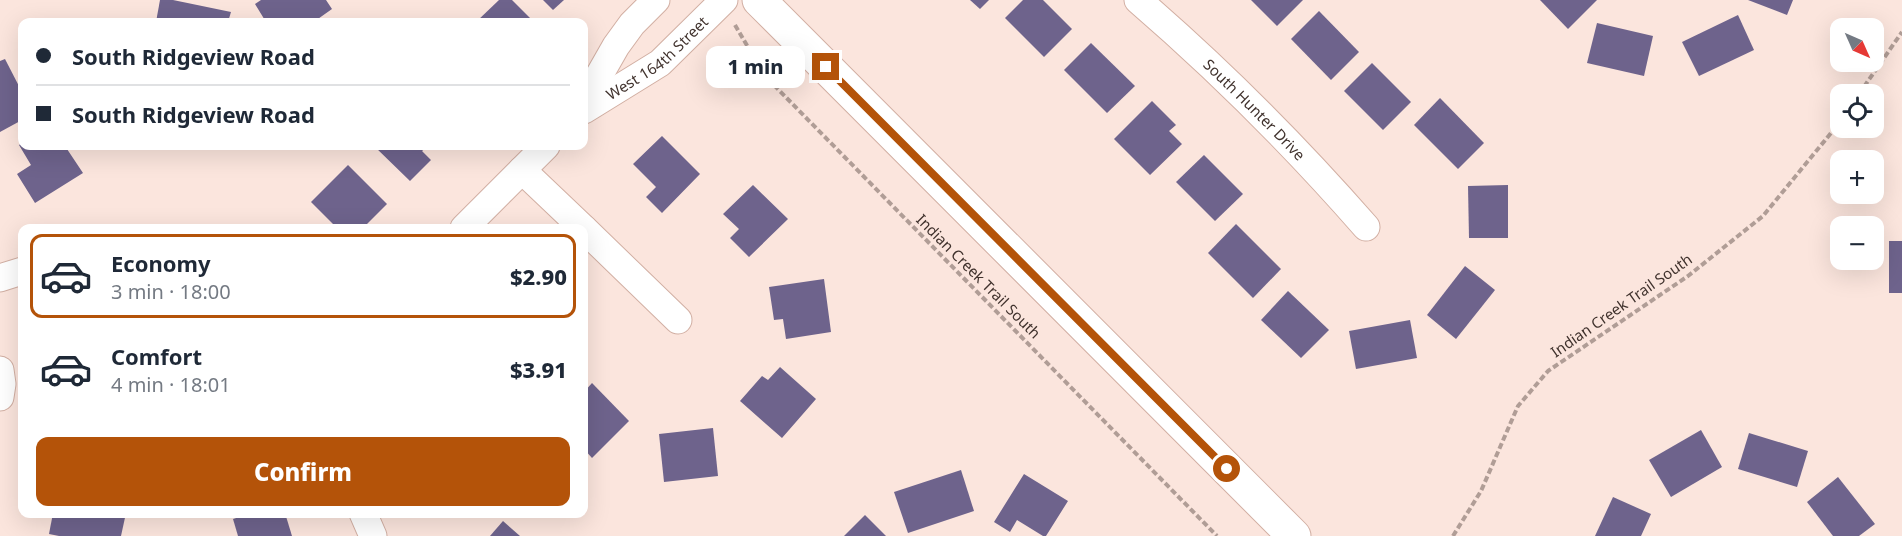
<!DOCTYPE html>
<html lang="en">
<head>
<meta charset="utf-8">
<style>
  body { margin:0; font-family:"Noto Sans",sans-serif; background:#f6f6f7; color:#1f2937; height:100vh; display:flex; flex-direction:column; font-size:22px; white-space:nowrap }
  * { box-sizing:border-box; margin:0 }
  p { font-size:20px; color:#747a83 }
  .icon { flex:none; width:33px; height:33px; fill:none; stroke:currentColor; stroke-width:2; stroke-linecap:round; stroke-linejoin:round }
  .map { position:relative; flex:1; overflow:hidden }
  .drawer { position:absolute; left:18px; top:224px; width:570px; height:294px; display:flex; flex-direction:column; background:#fff; border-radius:12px; box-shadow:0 6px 24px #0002 }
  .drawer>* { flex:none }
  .hud { position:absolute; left:18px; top:18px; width:570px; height:132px; border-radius:12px; box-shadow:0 6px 24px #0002; display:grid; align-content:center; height:132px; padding:0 18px; background:#fff }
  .needle { width:39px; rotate:135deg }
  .buttons { position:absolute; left:1830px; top:18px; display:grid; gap:12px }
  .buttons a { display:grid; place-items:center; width:54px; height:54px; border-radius:12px; background:#fff; box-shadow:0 6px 24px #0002; font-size:30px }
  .end { position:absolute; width:27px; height:27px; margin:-14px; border:8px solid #b45309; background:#fff; box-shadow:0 0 0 3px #fff }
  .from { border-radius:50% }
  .bubble { position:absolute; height:42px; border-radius:12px; background:#fff; box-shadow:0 6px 24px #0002; font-size:20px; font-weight:800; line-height:42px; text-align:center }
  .hud b { display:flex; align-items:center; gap:21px; height:57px; font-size:22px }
  .hud b+b { border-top:2px solid #e0e1e3 }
  .hud i { width:15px; height:15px; background:#1f2937 }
  ul { padding:10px 0 0; list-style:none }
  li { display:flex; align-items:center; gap:18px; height:84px; margin:0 12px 9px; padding:0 6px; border:3px solid transparent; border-radius:12px }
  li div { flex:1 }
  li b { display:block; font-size:22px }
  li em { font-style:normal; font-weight:800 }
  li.active { border-color:#b45309 }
  li>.icon { width:54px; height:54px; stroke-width:1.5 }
  .cta { display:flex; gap:12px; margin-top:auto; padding:12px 18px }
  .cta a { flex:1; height:69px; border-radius:12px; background:#b45309; color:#fff; font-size:24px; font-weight:800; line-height:69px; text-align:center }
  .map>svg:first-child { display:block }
  .building { fill:#6e638c }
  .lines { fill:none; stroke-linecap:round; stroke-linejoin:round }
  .minor-casing { stroke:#d2afa3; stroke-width:29 }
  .major-casing { stroke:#d2afa3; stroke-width:35 }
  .path { stroke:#b09d96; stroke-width:4; stroke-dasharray:6 3; stroke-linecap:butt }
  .minor { stroke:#fff; stroke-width:27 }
  .major { stroke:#fff; stroke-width:33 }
  .route { stroke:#b45309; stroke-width:8 }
  .labels { text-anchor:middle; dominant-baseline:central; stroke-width:6; stroke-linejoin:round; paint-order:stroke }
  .street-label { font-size:15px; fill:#40322d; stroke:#fbe5dd }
</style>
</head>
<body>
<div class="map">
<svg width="1902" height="536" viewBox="0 0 1902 536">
  <rect width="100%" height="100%" fill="#fbe5dd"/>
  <!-- building -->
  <g class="building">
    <polygon points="160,0 173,0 231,12 228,22 156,22"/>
    <polygon points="261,0 326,0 332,9 315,21 317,22 266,22 255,4"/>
    <polygon points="499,0 512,0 534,22 476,22"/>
    <polygon points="543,0 564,0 553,10"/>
    <polygon points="970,0 989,0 980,9"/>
    <polygon points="1023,0 1043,0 1072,29 1044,57 1005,18"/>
    <polygon points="1251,0 1303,0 1277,26"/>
    <polygon points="1540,0 1597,0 1568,29"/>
    <polygon points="1748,0 1793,0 1787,15"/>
    <polygon points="1319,11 1359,52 1331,80 1291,39"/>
    <polygon points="1738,15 1754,50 1699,76 1682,42"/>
    <polygon points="1597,23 1653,36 1644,76 1587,63"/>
    <polygon points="1091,43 1135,86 1107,113 1064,70"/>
    <polygon points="5,59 22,92 22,120 0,132 0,61"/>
    <polygon points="1372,63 1411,102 1383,130 1344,91"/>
    <polygon points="1440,98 1484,143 1458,169 1414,125"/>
    <polygon points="1152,101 1176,125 1169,131 1182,144 1150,175 1114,139"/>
    <polygon points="662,136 700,174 662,213 646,197 656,187 633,164"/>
    <polygon points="22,143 22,146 51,146 54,149 59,146 65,146 83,173 35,203 17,174 31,165 19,145"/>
    <polygon points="374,146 428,146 422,151 431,160 410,181"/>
    <polygon points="1204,155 1243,194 1215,221 1176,182"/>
    <polygon points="348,165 387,204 363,228 357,224 353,228 337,228 311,202"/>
    <polygon points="753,185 788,219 749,257 730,238 739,229 723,214"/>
    <polygon points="1508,185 1508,238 1469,238 1468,186"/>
    <polygon points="1236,224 1281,269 1253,298 1208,253"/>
    <rect x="1889" y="241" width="13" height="52"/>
    <polygon points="1465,266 1495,290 1456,339 1427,315"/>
    <polygon points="824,279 831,332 786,339 783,319 774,320 769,287"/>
    <polygon points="1288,291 1329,330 1301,358 1261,320"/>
    <polygon points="1410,320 1417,358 1356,369 1349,331"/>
    <polygon points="780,367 816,399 782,438 740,401 762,376 768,380"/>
    <polygon points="592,383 629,421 592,458 584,449 584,392"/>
    <polygon points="713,428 718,476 664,482 659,434"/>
    <polygon points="1701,430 1722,467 1671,497 1649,460"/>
    <polygon points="1749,433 1808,451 1797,487 1738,469"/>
    <polygon points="961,470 974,511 908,533 894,492"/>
    <polygon points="1024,474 1068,501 1046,536 1043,536 1017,520 1010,532 994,522"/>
    <polygon points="1838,477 1875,524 1859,536 1833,536 1807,502"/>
    <polygon points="1613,497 1651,514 1641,536 1595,536"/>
    <polygon points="53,513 126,513 121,536 59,536 49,534"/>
    <polygon points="252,513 285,513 292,536 238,536 233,519"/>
    <polygon points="865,515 886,536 844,536"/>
    <polygon points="503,521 520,536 490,536"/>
  </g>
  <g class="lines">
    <!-- minor casing -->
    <g class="minor-casing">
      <g id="minor">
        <path id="s1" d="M 1138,0 C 1218,69 1296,147 1366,227"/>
        <polyline points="584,102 616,46 632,24 656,0"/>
        <path id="s2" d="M 584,110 L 660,63 L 724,0"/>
        <polyline points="522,170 583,228"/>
        <polyline points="464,228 546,146"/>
        <polyline points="584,229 678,320"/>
        <polyline points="0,278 22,271"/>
        <polyline points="0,370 2,384 0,397"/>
        <polyline points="363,513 373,536"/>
      </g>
    </g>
    <!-- major casing -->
    <g class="major-casing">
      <polyline id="major" points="759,0 1294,536"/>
    </g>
    <!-- path -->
    <g class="path">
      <polyline points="735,25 765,76 1217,536"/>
      <polyline points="1859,94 1902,32"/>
      <polyline points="1453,536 1481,491 1518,406 1548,371 1688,276 1763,216 1840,122"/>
    </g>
    <!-- minor -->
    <use href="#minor" class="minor"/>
    <!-- major -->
    <use href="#major" class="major"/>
  </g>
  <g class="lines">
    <!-- route -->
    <polyline class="route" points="826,67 1227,469"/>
  </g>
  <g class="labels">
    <!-- street labels -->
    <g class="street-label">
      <text stroke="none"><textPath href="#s2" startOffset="90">West 164th Street</textPath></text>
      <text stroke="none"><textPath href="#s1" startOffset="160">South Hunter Drive</textPath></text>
      <text transform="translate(979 276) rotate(45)">Indian Creek Trail South</text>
      <text transform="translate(1621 305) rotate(-35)">Indian Creek Trail South</text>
    </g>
  </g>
</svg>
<div class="buttons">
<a><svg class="needle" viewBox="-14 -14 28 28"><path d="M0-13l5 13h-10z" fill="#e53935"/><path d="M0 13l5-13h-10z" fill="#747a83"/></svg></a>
<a><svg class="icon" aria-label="locate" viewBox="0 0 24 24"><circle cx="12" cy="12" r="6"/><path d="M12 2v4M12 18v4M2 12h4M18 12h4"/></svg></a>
<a>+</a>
<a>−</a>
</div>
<i class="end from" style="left:1227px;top:469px"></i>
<i class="end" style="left:826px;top:67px"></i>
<div class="bubble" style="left:706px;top:46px;width:99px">1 min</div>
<div class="hud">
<b><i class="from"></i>South Ridgeview Road</b>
<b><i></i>South Ridgeview Road</b>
</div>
<section class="drawer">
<ul>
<li class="active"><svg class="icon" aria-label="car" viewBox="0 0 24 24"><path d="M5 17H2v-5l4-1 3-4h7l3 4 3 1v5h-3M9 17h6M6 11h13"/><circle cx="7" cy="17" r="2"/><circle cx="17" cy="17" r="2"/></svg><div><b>Economy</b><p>3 min · 18:00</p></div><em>$2.90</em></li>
<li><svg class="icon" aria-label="car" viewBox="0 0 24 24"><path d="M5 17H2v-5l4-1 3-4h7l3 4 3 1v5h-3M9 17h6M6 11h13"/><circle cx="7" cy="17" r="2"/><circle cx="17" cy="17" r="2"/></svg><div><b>Comfort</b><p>4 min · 18:01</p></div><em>$3.91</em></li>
</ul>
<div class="cta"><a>Confirm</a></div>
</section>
</div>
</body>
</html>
